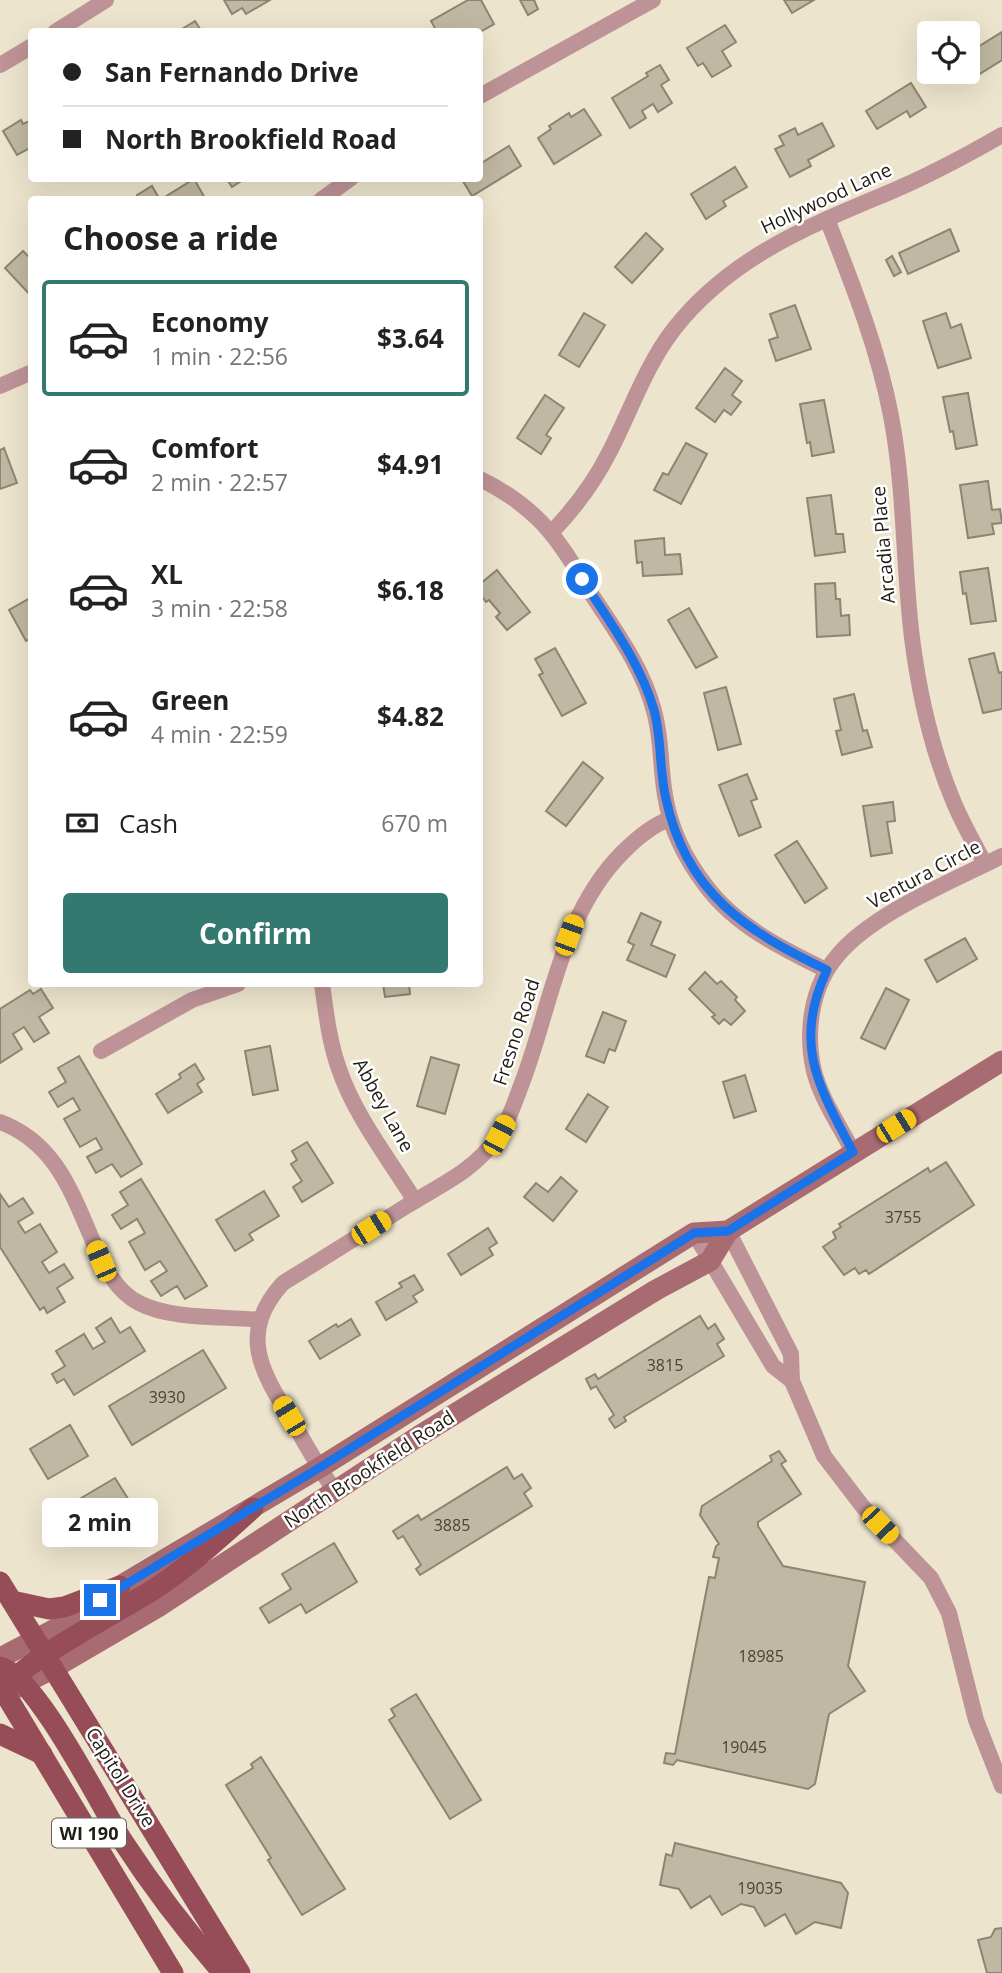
<!DOCTYPE html>
<html lang="en">
<head>
<meta charset="utf-8">
<style>
  body { margin:0; font-family:"Open Sans",sans-serif; background:#f2f2f2; color:#222; height:100vh; display:flex; flex-direction:column; font-size:26px; white-space:nowrap }
  * { box-sizing:border-box; margin:0 }
  p { font-size:23px; color:#767676 }
  .icon { flex:none; width:38px; height:38px; fill:none; stroke:currentColor; stroke-width:2; stroke-linecap:round; stroke-linejoin:round }
  .map { position:relative; flex:1; overflow:hidden }
  .drawer { position:absolute; left:28px; top:196px; width:455px; height:791px; display:flex; flex-direction:column; background:#fff; border-radius:7px; box-shadow:0 7px 28px #0002 }
  .drawer>* { flex:none }
  .banner { position:absolute; left:28px; top:28px; width:455px; height:154px; border-radius:7px; box-shadow:0 7px 28px #0002; display:grid; align-content:center; height:154px; padding:0 35px; background:#fff }
  .tools { position:absolute; left:917px; top:21px; display:grid; gap:14px }
  .tools a { display:grid; place-items:center; width:63px; height:63px; border-radius:7px; background:#fff; box-shadow:0 7px 28px #0002; font-size:35px }
  .end { position:absolute; width:32px; height:32px; margin:-16px; border:9px solid #1a73e8; background:#fff; box-shadow:0 0 0 4px #fff }
  .from { border-radius:50% }
  .bubble { position:absolute; height:49px; border-radius:7px; background:#fff; box-shadow:0 7px 28px #0002; font-size:23px; font-weight:700; line-height:49px; text-align:center }
  .car { position:absolute; width:21px; height:42px; margin:-21px -10px; border-radius:9px; box-shadow:0 0 5px 2px #0007; background:linear-gradient(#f5c518 24%,#345 0 40%,#f5c518 0 76%,#345 0 86%,#f5c518 0) }
  .banner b { display:flex; align-items:center; gap:24px; height:66px; font-size:26px }
  .banner b+b { border-top:2px solid #e0e0e0 }
  .banner i { width:18px; height:18px; background:#222 }
  ul { padding:0; list-style:none }
  li { display:flex; align-items:center; gap:21px; height:116px; margin:0 14px 10px; padding:0 21px; border:4px solid transparent; border-radius:7px }
  li div { flex:1 }
  li b { display:block; font-size:26px }
  li em { font-style:normal; font-weight:700 }
  li.active { border-color:#337970 }
  li>.icon { width:63px; height:63px; stroke-width:1.5 }
  h2 { padding:0 35px; font-size:32px; line-height:84px }
  .pay { display:flex; align-items:center; gap:18px; height:77px; padding:0 35px; font-size:26px }
  .pay p { margin-inline-start:auto }
  .action { display:flex; gap:14px; margin-top:auto; padding:14px 35px }
  .action a { flex:1; height:80px; border-radius:7px; background:#337970; color:#fff; font-size:28px; font-weight:700; line-height:80px; text-align:center }
  .map>svg:first-child { display:block }
  .building { fill:#c0b8a2; stroke:#8d8571; stroke-width:2 }
  .lines { fill:none; stroke-linecap:round; stroke-linejoin:round }
  .street { stroke:#be9397; stroke-width:16 }
  .secondary { stroke:#a96b72; stroke-width:21 }
  .primary { stroke:#974d57; stroke-width:21 }
  .route { stroke:#1a73e8; stroke-width:9 }
  .labels { text-anchor:middle; dominant-baseline:central; stroke-width:5; stroke-linejoin:round; paint-order:stroke }
  .number-label { font-size:16px; fill:#484438 }
  .shield { fill:#fff; stroke:#63615a; stroke-width:2 }
  .shield-label { font-size:18px; font-weight:bold; fill:#201d14 }
  .street-label { font-size:19px; fill:#201d14; stroke:#fff }
</style>
</head>
<body>
<div class="map">
<svg width="1002" height="1973" viewBox="0 0 1002 1973">
  <rect width="100%" height="100%" fill="#ede4cd"/>
  <!-- building -->
  <g class="building">
    <polygon points="224,0 270,0 246,14 242,8 232,14"/>
    <polygon points="468,0 481,0 494,24 480,32 437,32 431,21"/>
    <polygon points="520,0 534,0 538,9 528,15"/>
    <polygon points="784,0 814,0 792,13"/>
    <polygon points="195,21 202,32 177,32"/>
    <polygon points="725,25 736,42 722,51 731,66 712,77 703,63 698,66 687,48"/>
    <polygon points="1002,32 1002,60 967,82 960,72 968,72 968,53"/>
    <polygon points="660,65 669,80 661,85 672,103 658,112 653,104 642,111 646,118 630,128 612,98 648,76 646,73"/>
    <polygon points="911,83 926,107 910,117 907,111 877,129 866,111"/>
    <polygon points="584,109 601,135 554,164 538,138 551,129 549,126 569,113 571,117"/>
    <polygon points="21,120 23,124 32,120 32,147 17,155 3,131"/>
    <polygon points="822,123 834,146 808,160 811,166 790,177 775,149 784,145 779,136 795,128 798,135"/>
    <polygon points="509,146 521,166 472,196 461,178 480,178 480,164"/>
    <polygon points="735,167 747,187 723,201 726,206 706,219 691,194"/>
    <polygon points="226,178 246,178 232,187"/>
    <polygon points="194,179 206,200 160,200"/>
    <polygon points="152,186 160,200 140,200 137,195"/>
    <polygon points="950,229 959,251 908,274 899,253"/>
    <polygon points="646,233 663,249 632,283 615,267"/>
    <polygon points="23,251 32,260 32,297 5,268"/>
    <polygon points="892,256 901,272 894,276 886,260"/>
    <polygon points="795,305 811,349 776,361 769,340 778,337 770,314"/>
    <polygon points="584,313 605,325 579,367 559,355"/>
    <polygon points="946,313 951,328 961,324 971,358 938,368 923,321"/>
    <polygon points="725,368 742,381 732,395 741,402 731,415 724,410 715,422 696,408"/>
    <polygon points="968,393 977,445 956,449 953,431 950,432 943,397"/>
    <polygon points="545,395 564,408 546,435 551,438 541,454 517,438"/>
    <polygon points="824,400 834,452 812,456 810,442 807,443 800,404"/>
    <polygon points="686,443 707,454 681,504 654,490 663,473 668,475"/>
    <polygon points="4,448 17,483 0,489 0,450"/>
    <polygon points="988,481 992,510 1000,509 1002,523 992,524 994,534 968,538 960,485"/>
    <polygon points="831,495 836,534 843,534 845,552 815,556 807,498"/>
    <polygon points="664,538 665,555 680,554 682,574 643,576 642,562 637,563 635,541"/>
    <polygon points="988,568 996,621 971,624 966,593 963,594 960,572"/>
    <polygon points="497,570 530,612 507,630 496,617 500,613 489,600 486,602 480,594 480,584"/>
    <polygon points="835,583 836,599 840,599 841,616 849,615 850,635 817,637 815,584"/>
    <polygon points="32,597 32,638 26,641 9,610"/>
    <polygon points="689,608 717,657 696,668 668,620"/>
    <polygon points="555,648 586,703 562,716 539,675 543,673 535,659"/>
    <polygon points="994,653 999,673 1002,672 1002,709 983,713 969,659"/>
    <polygon points="726,687 741,744 718,750 704,693"/>
    <polygon points="854,694 863,731 867,730 872,747 842,755 836,731 841,730 834,699"/>
    <polygon points="583,762 603,778 566,826 546,811"/>
    <polygon points="747,774 757,799 751,801 761,827 739,836 719,785"/>
    <polygon points="893,802 895,821 887,822 892,853 871,856 863,806"/>
    <polygon points="797,841 827,888 805,903 775,855"/>
    <polygon points="641,913 661,922 651,945 675,955 666,977 627,960 634,945 628,942"/>
    <polygon points="965,938 977,959 937,982 925,960"/>
    <polygon points="705,972 717,984 721,981 737,997 735,1000 745,1011 731,1025 724,1019 719,1024 712,1017 715,1015 689,989"/>
    <polygon points="383,984 409,984 410,994 385,997"/>
    <polygon points="886,988 909,1000 885,1049 861,1038"/>
    <polygon points="41,989 53,1008 39,1017 49,1033 34,1042 24,1027 13,1034 22,1049 0,1063 0,1009 30,990 33,994"/>
    <polygon points="603,1012 626,1021 615,1051 609,1049 604,1063 586,1056"/>
    <polygon points="270,1046 278,1090 253,1095 245,1051"/>
    <polygon points="79,1056 142,1164 121,1177 112,1164 96,1173 87,1157 102,1149 96,1138 80,1147 64,1119 80,1110 73,1098 58,1107 49,1092 66,1082 58,1068"/>
    <polygon points="431,1057 459,1065 445,1114 417,1106"/>
    <polygon points="195,1064 204,1079 197,1084 202,1092 168,1113 156,1094 181,1078 179,1074"/>
    <polygon points="745,1075 756,1111 734,1118 723,1082"/>
    <polygon points="588,1094 608,1107 586,1142 566,1129"/>
    <polygon points="307,1142 333,1183 302,1202 293,1187 302,1181 291,1164 297,1160 292,1151"/>
    <polygon points="946,1162 974,1205 869,1274 866,1270 859,1274 855,1268 844,1275 823,1247 836,1238 833,1232 841,1227 839,1224 928,1168 930,1172"/>
    <polygon points="561,1177 577,1191 553,1221 524,1197 536,1183 548,1192"/>
    <polygon points="141,1179 207,1286 185,1299 177,1286 161,1296 151,1281 167,1271 160,1261 145,1270 129,1242 145,1233 137,1219 121,1229 112,1215 128,1205 120,1192"/>
    <polygon points="264,1191 279,1216 249,1234 253,1240 235,1251 216,1220"/>
    <polygon points="0,1194 9,1207 23,1198 33,1213 18,1222 25,1233 40,1224 57,1252 42,1262 49,1273 64,1264 73,1278 57,1288 65,1302 47,1313 44,1307 40,1310 0,1247"/>
    <polygon points="488,1228 497,1243 489,1248 493,1255 461,1275 448,1254"/>
    <polygon points="414,1275 423,1290 413,1296 417,1302 386,1320 376,1302 402,1287 399,1283"/>
    <polygon points="700,1316 708,1329 715,1324 724,1339 717,1344 724,1356 624,1417 626,1421 615,1428 609,1419 614,1415 596,1386 591,1389 586,1379 595,1374 598,1379"/>
    <polygon points="111,1318 120,1333 130,1327 145,1351 74,1395 64,1379 57,1383 52,1374 65,1366 56,1351 84,1334 93,1349 105,1342 96,1328"/>
    <polygon points="351,1319 360,1335 320,1359 309,1341 336,1324 338,1327"/>
    <polygon points="203,1350 226,1388 132,1445 109,1406"/>
    <polygon points="70,1425 88,1456 48,1479 30,1449"/>
    <polygon points="779,1451 786,1461 781,1464 801,1494 758,1522 758,1526 783,1566 865,1582 848,1666 865,1691 829,1714 815,1784 808,1789 677,1760 673,1765 664,1763 666,1753 675,1754 709,1577 715,1578 719,1558 713,1557 716,1546 719,1544 700,1515 702,1506 772,1461 770,1456"/>
    <polygon points="507,1467 514,1479 522,1474 531,1488 524,1493 532,1506 420,1575 416,1569 421,1565 403,1536 398,1539 393,1531 418,1515 421,1520"/>
    <polygon points="115,1478 130,1502 81,1532 66,1507"/>
    <polygon points="334,1543 357,1582 306,1613 301,1604 269,1623 260,1608 291,1589 282,1574"/>
    <polygon points="416,1694 481,1800 450,1819 389,1720 395,1716 391,1709"/>
    <polygon points="261,1757 345,1889 302,1915 268,1860 271,1858 226,1785 253,1768 251,1764"/>
    <polygon points="675,1843 841,1883 848,1893 841,1928 815,1922 796,1934 785,1914 765,1926 754,1907 741,1904 722,1915 710,1896 691,1908 679,1889 660,1885 666,1854 672,1856"/>
    <polygon points="1002,1928 1002,1973 987,1973 978,1940 991,1937 995,1929"/>
  </g>
  <g class="lines">
    <!-- street -->
    <g class="street">
      <polyline points="55,32 106,0"/>
      <polyline points="0,65 32,46"/>
      <polyline points="480,96 653,0"/>
      <polyline points="321,200 351,178"/>
      <path d="M 827,219 C 852,283 878,348 891,416 C 905,489 903,564 912,638 C 919,693 931,747 952,798 C 961,821 974,843 985,864"/>
      <polyline points="0,386 32,372"/>
      <path d="M 480,479 C 499,488 521,503 537,518 C 559,539 576,569 592,595 C 616,632 643,668 654,711 C 662,739 660,767 665,795 C 670,828 686,860 706,886 C 736,926 783,949 826,970"/>
      <path d="M 551,533 C 574,509 595,481 610,451 C 631,410 646,365 674,329 C 729,259 804,228 883,195 C 924,178 964,157 1002,135"/>
      <path d="M 322,984 C 326,1012 329,1041 339,1069 C 355,1116 389,1159 415,1201"/>
      <polyline points="101,1051 192,1000 238,984"/>
      <path d="M 0,1122 C 54,1142 71,1190 92,1239 C 102,1263 115,1291 139,1303 C 172,1320 223,1316 260,1320"/>
      <path d="M 853,1152 C 840,1126 821,1099 814,1071 C 805,1032 811,986 838,955 C 873,913 953,881 1002,856"/>
      <polyline points="728,1231 791,1354 792,1381 824,1456 863,1507 931,1578 949,1613 976,1720 1002,1786"/>
      <polyline points="694,1233 773,1366 792,1381"/>
      <path d="M 335,1491 C 320,1470 308,1448 295,1426 C 264,1375 235,1336 283,1283 C 324,1258 365,1232 405,1207 C 443,1183 470,1174 498,1137 C 509,1121 515,1101 522,1083 C 552,1004 561,914 623,852 C 637,838 652,825 670,819"/>
    </g>
    <!-- secondary -->
    <g class="secondary">
      <polyline points="0,1658 59,1627 120,1586 319,1468 694,1233 728,1231"/>
      <polyline points="8,1692 52,1669 158,1607 419,1436 656,1290 710,1261 728,1231 1002,1061"/>
    </g>
    <!-- primary -->
    <g class="primary">
      <polyline points="0,1582 240,1973"/>
      <polyline points="12,1601 49,1609 64,1607 120,1586"/>
      <path d="M 0,1667 C 35,1674 101,1806 122,1840 C 152,1886 187,1932 223,1973"/>
      <polyline points="0,1685 173,1973"/>
      <path d="M 8,1687 C 20,1662 130,1606 159,1586 C 193,1563 223,1535 253,1508"/>
      <polyline points="0,1734 42,1754"/>
    </g>
  </g>
  <g class="lines">
    <!-- route -->
    <path class="route" d="M 100,1600 L 319,1468 L 694,1233 L 728,1231 L 853,1152 C 819,1087 792,1044 827,970 C 746,931 686,893 666,799 C 659,770 662,739 654,710 C 640,662 609,621 582,579"/>
  </g>
  <g class="labels">
    <!-- number labels -->
    <g class="number-label">
      <text x="903" y="1217">3755</text>
      <text x="665" y="1365">3815</text>
      <text x="167" y="1397">3930</text>
      <text x="452" y="1525">3885</text>
      <text x="761" y="1656">18985</text>
      <text x="744" y="1747">19045</text>
      <text x="760" y="1888">19035</text>
    </g>
    <!-- shield labels -->
    <rect class="shield" x="52" y="1818.5" width="74" height="29" rx="5"/>
    <g class="shield-label">
      <text x="89" y="1833">WI 190</text>
    </g>
    <!-- street labels -->
    <g class="street-label">
      <text transform="translate(826 198) rotate(-25)">Hollywood Lane</text>
      <text transform="translate(883 545) rotate(-95)">Arcadia Place</text>
      <text transform="translate(924 874) rotate(-28)">Ventura Circle</text>
      <text transform="translate(516 1032) rotate(-72)">Fresno Road</text>
      <text transform="translate(384 1105) rotate(61)">Abbey Lane</text>
      <text transform="translate(369 1469) rotate(-33)">North Brookfield Road</text>
      <text transform="translate(121 1777) rotate(58)">Capitol Drive</text>
    </g>
  </g>
</svg>
<div class="tools">
<a><svg class="icon" aria-label="locate" viewBox="0 0 24 24"><circle cx="12" cy="12" r="6"/><path d="M12 2v4M12 18v4M2 12h4M18 12h4"/></svg></a>
</div>
<i class="end from" style="left:582px;top:579px"></i>
<i class="end" style="left:100px;top:1600px"></i>
<div class="bubble" style="left:42px;top:1498px;width:116px">2 min</div>
<i class="car" style="left:569px;top:935px;rotate:20deg"></i>
<i class="car" style="left:896px;top:1126px;rotate:58deg"></i>
<i class="car" style="left:499px;top:1135px;rotate:28deg"></i>
<i class="car" style="left:371px;top:1228px;rotate:58deg"></i>
<i class="car" style="left:101px;top:1261px;rotate:337deg"></i>
<i class="car" style="left:289px;top:1416px;rotate:329deg"></i>
<i class="car" style="left:880px;top:1525px;rotate:136deg"></i>
<div class="banner">
<b><i class="from"></i>San Fernando Drive</b>
<b><i></i>North Brookfield Road</b>
</div>
<section class="drawer">
<h2>Choose a ride</h2>
<ul>
<li class="active"><svg class="icon" aria-label="car" viewBox="0 0 24 24"><path d="M5 17H2v-5l4-1 3-4h7l3 4 3 1v5h-3M9 17h6M6 11h13"/><circle cx="7" cy="17" r="2"/><circle cx="17" cy="17" r="2"/></svg><div><b>Economy</b><p>1 min · 22:56</p></div><em>$3.64</em></li>
<li><svg class="icon" aria-label="car" viewBox="0 0 24 24"><path d="M5 17H2v-5l4-1 3-4h7l3 4 3 1v5h-3M9 17h6M6 11h13"/><circle cx="7" cy="17" r="2"/><circle cx="17" cy="17" r="2"/></svg><div><b>Comfort</b><p>2 min · 22:57</p></div><em>$4.91</em></li>
<li><svg class="icon" aria-label="car" viewBox="0 0 24 24"><path d="M5 17H2v-5l4-1 3-4h7l3 4 3 1v5h-3M9 17h6M6 11h13"/><circle cx="7" cy="17" r="2"/><circle cx="17" cy="17" r="2"/></svg><div><b>XL</b><p>3 min · 22:58</p></div><em>$6.18</em></li>
<li><svg class="icon" aria-label="car" viewBox="0 0 24 24"><path d="M5 17H2v-5l4-1 3-4h7l3 4 3 1v5h-3M9 17h6M6 11h13"/><circle cx="7" cy="17" r="2"/><circle cx="17" cy="17" r="2"/></svg><div><b>Green</b><p>4 min · 22:59</p></div><em>$4.82</em></li>
</ul>
<div class="pay"><svg class="icon" aria-label="cash" viewBox="0 0 24 24"><path d="M3 7h18v10H3z"/><circle cx="12" cy="12" r="2"/></svg>Cash<p>670 m</p></div>
<div class="action"><a>Confirm</a></div>
</section>
</div>
</body>
</html>
